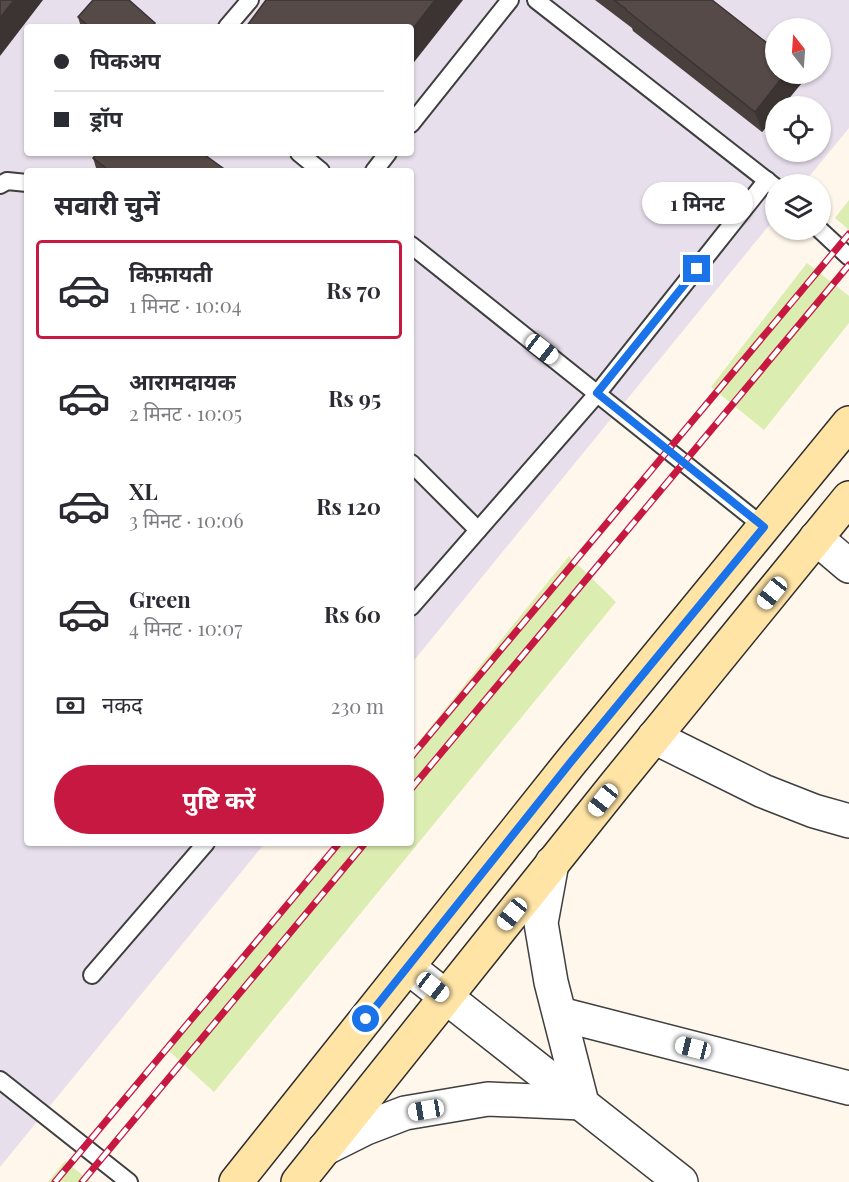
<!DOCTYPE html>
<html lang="hi">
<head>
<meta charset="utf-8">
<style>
  body { margin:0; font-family:"Playfair Display","Noto Sans Devanagari",serif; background:#f7f7f7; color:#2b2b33; height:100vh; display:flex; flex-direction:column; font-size:22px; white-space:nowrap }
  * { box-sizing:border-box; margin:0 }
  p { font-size:20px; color:#7c7c81 }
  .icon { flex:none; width:33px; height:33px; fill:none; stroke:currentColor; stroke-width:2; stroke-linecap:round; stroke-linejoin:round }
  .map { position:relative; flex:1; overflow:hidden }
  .side { position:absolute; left:24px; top:168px; width:390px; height:678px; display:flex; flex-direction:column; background:#fff; border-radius:6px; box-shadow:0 2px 4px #0004 }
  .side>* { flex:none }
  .guide { position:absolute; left:24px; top:24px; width:390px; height:132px; border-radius:6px; box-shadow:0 2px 4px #0004; display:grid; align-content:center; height:132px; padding:0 30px; background:#fff }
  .needle { width:39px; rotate:343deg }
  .tools { position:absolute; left:765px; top:18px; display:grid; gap:12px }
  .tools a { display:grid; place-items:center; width:66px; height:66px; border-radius:50%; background:#fff; box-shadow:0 2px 4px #0004; font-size:30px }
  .end { position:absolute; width:27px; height:27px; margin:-14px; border:8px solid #1a73e8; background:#fff; box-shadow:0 0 0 3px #fff }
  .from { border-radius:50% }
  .bubble { position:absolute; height:42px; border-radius:21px; background:#fff; box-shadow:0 2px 4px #0004; font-size:20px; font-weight:700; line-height:42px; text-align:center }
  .car { position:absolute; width:18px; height:36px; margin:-18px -9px; border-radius:8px; box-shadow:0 0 4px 2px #0007; background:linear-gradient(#fff 24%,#345 0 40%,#fff 0 76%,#345 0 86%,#fff 0) }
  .guide b { display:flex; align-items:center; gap:21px; height:57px; font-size:22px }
  .guide b+b { border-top:2px solid #e1e1e2 }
  .guide i { width:15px; height:15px; background:#2b2b33 }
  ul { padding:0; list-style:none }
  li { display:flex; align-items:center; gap:18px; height:99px; margin:0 12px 9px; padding:0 18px; border:3px solid transparent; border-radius:6px }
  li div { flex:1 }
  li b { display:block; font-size:22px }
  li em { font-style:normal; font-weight:700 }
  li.on { border-color:#c71841 }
  li>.icon { width:54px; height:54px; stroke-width:1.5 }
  h2 { padding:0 30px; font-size:27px; line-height:72px }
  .pay { display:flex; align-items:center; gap:15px; height:66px; padding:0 30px; font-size:22px }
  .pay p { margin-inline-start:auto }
  .cta { display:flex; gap:12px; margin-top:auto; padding:12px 30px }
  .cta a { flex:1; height:69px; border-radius:36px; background:#c71841; color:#fff; font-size:24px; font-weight:700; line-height:69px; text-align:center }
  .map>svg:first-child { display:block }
  .industrial { fill:#e8dfec; fill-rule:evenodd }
  .green { fill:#dbedb1 }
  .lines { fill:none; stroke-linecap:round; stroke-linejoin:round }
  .service-casing { stroke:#3f3f3f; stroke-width:20 }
  .minor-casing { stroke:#3f3f3f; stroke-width:36 }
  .tertiary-casing { stroke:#3f3f3f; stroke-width:36 }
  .secondary-casing { stroke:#2e2e2e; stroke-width:36 }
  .service { stroke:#fff; stroke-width:16 }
  .minor { stroke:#fff; stroke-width:33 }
  .tertiary { stroke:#fff; stroke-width:33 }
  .secondary { stroke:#ffe4a6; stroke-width:33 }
  .rail-casing { stroke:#c71841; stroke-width:7 }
  .rail { stroke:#fff; stroke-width:4.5; stroke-dasharray:14; stroke-linecap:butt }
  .wall { fill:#49403d }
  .shaded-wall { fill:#3c3432 }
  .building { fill:#554a47; stroke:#3c3432; stroke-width:1.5 }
  .route { stroke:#1a73e8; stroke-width:8 }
</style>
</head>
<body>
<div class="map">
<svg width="849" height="1182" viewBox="0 0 849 1182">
  <rect width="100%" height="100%" fill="#fff7eb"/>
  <!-- industrial -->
  <path class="industrial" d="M 0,0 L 849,0 L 849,128 L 803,184 L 776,184 L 775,218 L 411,664 L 411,171 L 27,171 L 27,843 L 265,843 L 0,1167 ZM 27,27 L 411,27 L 411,153 L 27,153 ZM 776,28 L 820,28 L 820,74 L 776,74 ZM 776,106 L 820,106 L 820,152 L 776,152 Z"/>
  <!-- green -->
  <g class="green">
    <polygon points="849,200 849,230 835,218"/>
    <polygon points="807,263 849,296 849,323 764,430 711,387"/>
    <polygon points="569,556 616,602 214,1092 168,1050 336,843 411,843 411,751"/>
    <polygon points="65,1161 91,1182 48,1182"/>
  </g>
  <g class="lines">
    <!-- service casing -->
    <g class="service-casing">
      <g id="service">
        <polyline points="536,0 774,186"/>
        <polyline points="227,27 250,0"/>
        <polyline points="411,124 510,0"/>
        <polyline points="299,153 321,171"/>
        <polyline points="374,171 388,153"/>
        <polyline points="0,185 7,181 27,183"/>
        <polyline points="820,230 849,257"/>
        <polyline points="411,245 764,527"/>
        <polyline points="411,463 478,530"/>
        <polyline points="411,607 597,394 767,180"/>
        <polyline points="92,975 206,843"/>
        <polyline points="0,1080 129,1182"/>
      </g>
    </g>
    <!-- minor casing -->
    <g class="minor-casing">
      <g id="minor">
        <polyline points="816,538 849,566"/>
        <polyline points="654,737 763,791 814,811 849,821"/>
        <polyline points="560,1014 849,1088"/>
      </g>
    </g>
    <!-- tertiary casing -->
    <g class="tertiary-casing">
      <g id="tertiary">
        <polyline points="408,967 681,1182"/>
        <polyline points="324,1149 366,1128 405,1113 488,1099 582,1103 551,982 541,923 552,863"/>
      </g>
    </g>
    <!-- secondary casing -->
    <g class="secondary-casing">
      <g id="secondary">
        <polyline points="236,1182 570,763 849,423"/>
        <polyline points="298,1182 616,784 849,498"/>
      </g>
    </g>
    <!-- service -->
    <use href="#service" class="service"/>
    <!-- minor -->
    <use href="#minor" class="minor"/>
    <!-- tertiary -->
    <use href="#tertiary" class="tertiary"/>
    <!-- secondary -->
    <use href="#secondary" class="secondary"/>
    <!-- rail casing -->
    <g class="rail-casing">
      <g id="rail">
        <polyline points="411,757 849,234"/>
        <polyline points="411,789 849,265"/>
        <polyline points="55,1182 339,843"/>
        <polyline points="82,1182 365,843"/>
      </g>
    </g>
    <!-- rail -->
    <use href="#rail" class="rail"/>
  </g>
  <!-- wall -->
  <g class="wall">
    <polygon points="595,0 712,0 776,74 797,74 801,84 776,106 776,116 762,132 633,31 632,28"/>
    <polygon points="78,17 155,23 157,27 81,27"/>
    <polygon points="93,158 227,171 97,171"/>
  </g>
  <!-- shaded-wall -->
  <g class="shaded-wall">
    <polygon points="14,0 43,0 0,56 0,18"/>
    <polygon points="435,0 463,0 411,66 411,31"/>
    <polygon points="785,74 797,74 801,84 783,106 776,106 776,116 762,132 755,112"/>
  </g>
  <!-- building -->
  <g class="building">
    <polygon points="0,0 14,0 0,18"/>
    <polygon points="93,0 129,0 155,23 151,27 90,27 78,17"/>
    <polygon points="266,0 435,0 411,31 411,27 246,27"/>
    <polygon points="614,0 712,0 776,50 776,74 785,74 755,112 626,10 626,9"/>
    <polygon points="97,153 202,153 227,171 110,171 93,158"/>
  </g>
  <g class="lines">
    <!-- route -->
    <polyline class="route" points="366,1019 570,763 764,527 597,393 697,269"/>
  </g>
</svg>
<div class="tools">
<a><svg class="needle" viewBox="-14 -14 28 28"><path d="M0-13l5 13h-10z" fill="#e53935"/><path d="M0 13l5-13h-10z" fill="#7c7c81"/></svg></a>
<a><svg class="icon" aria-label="locate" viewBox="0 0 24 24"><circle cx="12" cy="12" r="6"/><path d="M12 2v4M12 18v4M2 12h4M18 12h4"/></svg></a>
<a><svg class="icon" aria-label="layers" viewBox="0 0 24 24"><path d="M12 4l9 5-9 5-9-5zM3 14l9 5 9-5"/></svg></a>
</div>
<i class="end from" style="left:366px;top:1019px"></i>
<i class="end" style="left:697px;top:269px"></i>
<div class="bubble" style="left:642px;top:182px;width:111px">1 मिनट</div>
<i class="car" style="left:542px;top:349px;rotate:128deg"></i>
<i class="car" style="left:772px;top:593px;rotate:219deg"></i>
<i class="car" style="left:603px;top:800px;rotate:219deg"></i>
<i class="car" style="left:512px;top:914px;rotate:219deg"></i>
<i class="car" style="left:433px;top:987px;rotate:128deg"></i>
<i class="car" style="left:693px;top:1048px;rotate:284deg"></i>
<i class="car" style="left:426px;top:1110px;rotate:260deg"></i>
<div class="guide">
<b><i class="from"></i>पिकअप</b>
<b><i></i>ड्रॉप</b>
</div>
<section class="side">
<h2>सवारी चुनें</h2>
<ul>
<li class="on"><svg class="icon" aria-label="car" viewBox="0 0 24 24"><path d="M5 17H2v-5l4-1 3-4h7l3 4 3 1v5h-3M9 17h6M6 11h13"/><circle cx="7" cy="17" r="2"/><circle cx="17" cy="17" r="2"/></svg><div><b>किफ़ायती</b><p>1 मिनट · 10:04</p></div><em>Rs 70</em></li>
<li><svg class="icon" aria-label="car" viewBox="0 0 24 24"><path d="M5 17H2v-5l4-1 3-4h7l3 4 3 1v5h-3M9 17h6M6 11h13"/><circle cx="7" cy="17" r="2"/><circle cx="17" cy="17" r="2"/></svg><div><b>आरामदायक</b><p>2 मिनट · 10:05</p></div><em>Rs 95</em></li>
<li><svg class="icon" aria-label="car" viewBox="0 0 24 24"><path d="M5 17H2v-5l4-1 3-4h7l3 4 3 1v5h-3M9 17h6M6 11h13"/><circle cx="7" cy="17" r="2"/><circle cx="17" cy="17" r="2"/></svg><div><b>XL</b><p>3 मिनट · 10:06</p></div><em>Rs 120</em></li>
<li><svg class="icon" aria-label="car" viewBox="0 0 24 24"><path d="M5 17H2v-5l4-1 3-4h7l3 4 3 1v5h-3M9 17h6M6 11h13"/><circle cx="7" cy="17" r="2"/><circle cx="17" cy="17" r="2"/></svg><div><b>Green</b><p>4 मिनट · 10:07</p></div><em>Rs 60</em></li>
</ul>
<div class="pay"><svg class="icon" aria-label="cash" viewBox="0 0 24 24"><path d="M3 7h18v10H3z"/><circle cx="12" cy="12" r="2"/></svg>नकद<p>230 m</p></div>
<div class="cta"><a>पुष्टि करें</a></div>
</section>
</div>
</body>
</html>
